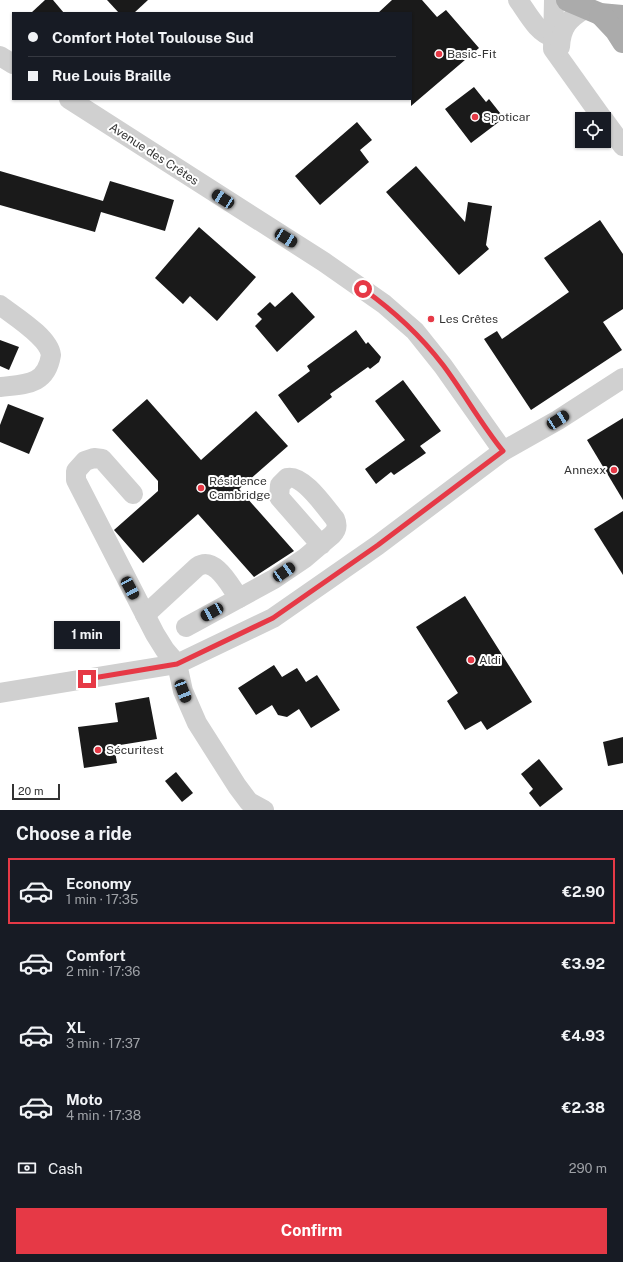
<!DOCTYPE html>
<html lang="en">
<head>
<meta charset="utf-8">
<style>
  body { margin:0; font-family:"Public Sans",sans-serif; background:#20242c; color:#f1f3f6; height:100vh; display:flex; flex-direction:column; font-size:15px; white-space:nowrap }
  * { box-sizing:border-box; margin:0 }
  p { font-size:13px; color:#9ea1a6 }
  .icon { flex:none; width:22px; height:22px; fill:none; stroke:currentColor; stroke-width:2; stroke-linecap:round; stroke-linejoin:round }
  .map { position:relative; height:810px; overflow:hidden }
  .details { display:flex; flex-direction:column; background:#171b24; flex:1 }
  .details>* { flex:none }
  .guide { position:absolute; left:12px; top:12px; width:400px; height:88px; border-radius:0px; box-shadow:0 1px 3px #0004; display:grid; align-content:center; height:88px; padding:0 16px; background:#171b24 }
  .fabs { position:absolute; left:575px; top:112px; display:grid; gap:8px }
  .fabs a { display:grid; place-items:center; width:36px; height:36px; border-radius:0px; background:#171b24; box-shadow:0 1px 3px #0004; font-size:20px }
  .scale { position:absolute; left:12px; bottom:10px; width:48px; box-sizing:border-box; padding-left:4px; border:2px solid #333; border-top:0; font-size:11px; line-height:14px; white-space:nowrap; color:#333; -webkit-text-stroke:3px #fff; paint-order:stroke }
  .end { position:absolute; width:18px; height:18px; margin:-9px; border:5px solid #e63946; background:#fff; box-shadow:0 0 0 2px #fff }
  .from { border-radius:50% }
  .bubble { position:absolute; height:28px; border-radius:0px; background:#171b24; box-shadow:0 1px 3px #0004; font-size:13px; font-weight:700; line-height:28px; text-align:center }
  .car { position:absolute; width:12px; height:24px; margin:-12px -6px; border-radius:5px; box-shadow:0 0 3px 1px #0007; background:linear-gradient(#222 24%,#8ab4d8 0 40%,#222 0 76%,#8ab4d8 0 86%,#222 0) }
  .guide b { display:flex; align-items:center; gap:14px; height:38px; font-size:15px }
  .guide b+b { border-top:1px solid #363941 }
  .guide i { width:10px; height:10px; background:#f1f3f6 }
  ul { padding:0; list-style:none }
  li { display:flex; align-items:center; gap:12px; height:66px; margin:0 8px 6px; padding:0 8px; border:2px solid transparent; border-radius:0px }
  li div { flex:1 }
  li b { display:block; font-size:15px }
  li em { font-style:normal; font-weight:700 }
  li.on { border-color:#e63946 }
  li>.icon { width:36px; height:36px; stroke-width:1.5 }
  h2 { padding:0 16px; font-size:18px; line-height:48px }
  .pay { display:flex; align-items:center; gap:10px; height:44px; padding:0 16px; font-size:15px }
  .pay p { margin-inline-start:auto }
  .button { display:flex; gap:8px; margin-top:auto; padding:8px 16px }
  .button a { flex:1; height:46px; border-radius:0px; background:#e63946; color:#fff; font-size:16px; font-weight:700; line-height:46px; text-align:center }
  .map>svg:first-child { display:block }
  .building { fill:#1a1a1a }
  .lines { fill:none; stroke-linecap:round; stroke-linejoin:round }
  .minor { stroke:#d0d0d0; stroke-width:20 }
  .major { stroke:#ababab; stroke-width:22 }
  .route { stroke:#e63946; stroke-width:5 }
  .poi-dot { fill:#e63946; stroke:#fff; stroke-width:1.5 }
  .labels { text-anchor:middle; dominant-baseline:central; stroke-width:4; stroke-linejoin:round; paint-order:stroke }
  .poi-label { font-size:12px; fill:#333; stroke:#fff; text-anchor:start }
  .street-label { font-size:12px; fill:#333; stroke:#fff }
</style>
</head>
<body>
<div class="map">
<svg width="623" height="810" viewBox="0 0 623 810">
  <rect width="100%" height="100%" fill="#fff"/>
  <!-- building -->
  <g class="building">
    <polygon points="45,0 53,0 64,13 31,13"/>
    <polygon points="107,0 148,0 134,13 119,13"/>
    <polygon points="392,0 422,0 437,17 446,10 479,48 411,106 411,13 378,13"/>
    <polygon points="474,87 486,102 489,99 504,118 471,143 445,109"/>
    <polygon points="357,122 372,140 360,150 369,162 320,205 295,176"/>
    <polygon points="416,166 465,222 468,202 492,206 486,245 489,249 459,275 386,192"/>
    <polygon points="0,171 103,201 110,181 174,200 165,231 101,212 95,232 0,205"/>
    <polygon points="600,220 623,254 623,309 603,322 622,350 531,410 484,339 497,331 502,339 569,292 544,258"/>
    <polygon points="199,227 256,277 217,321 190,296 183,304 155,278"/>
    <polygon points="292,292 315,317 277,352 255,326 262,319 257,314 270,302 275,307"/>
    <polygon points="356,330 366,344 368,342 381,357 379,362 370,369 368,367 330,394 332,397 298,423 278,395 310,371 307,366"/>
    <polygon points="0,340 19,347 9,370 0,366"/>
    <polygon points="403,380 441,431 420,446 426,453 394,475 391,472 376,484 365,469 405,440 375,401"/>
    <polygon points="147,399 201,460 256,411 288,446 239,489 294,551 254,577 198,514 143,563 114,530 158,491 158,481 112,430"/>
    <polygon points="8,404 44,418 29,454 0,442 0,425"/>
    <polygon points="623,418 623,500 587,440"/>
    <polygon points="623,511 623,575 594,529"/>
    <polygon points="465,596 532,702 487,730 481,721 465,730 447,701 458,693 416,627"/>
    <polygon points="274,665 282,677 297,668 306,682 317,675 340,710 311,728 299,709 287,717 278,715 272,705 256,715 238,688"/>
    <polygon points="149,697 157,739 114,746 117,763 84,768 78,727 118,722 115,703"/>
    <polygon points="623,737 623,763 608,766 603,742"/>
    <polygon points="539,759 563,789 540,807 529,793 533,789 521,774"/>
    <polygon points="176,772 193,793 182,802 165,781"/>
  </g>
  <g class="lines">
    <!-- minor -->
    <g class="minor">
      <path d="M 518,0 C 527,12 537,33 553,37"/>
      <polyline points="554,0 553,49 603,119"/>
      <path d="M 560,47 C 561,27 569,18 585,9"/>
      <polyline points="0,56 13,64"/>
      <polyline points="69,99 324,262 384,304 415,331 443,366 503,451"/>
      <polyline points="604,120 623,146"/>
      <path d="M 0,305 C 14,316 49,337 51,355 C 46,386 25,384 0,387"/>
      <polyline points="133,494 102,459 94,458 85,461 76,471 76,480 155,634 165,650 177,664 183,691 197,723 237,786 249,802 264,810"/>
      <path d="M 145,615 L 197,567 C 215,555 230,586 239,598"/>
      <path d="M 186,627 L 274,579 L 305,558 L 332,535 C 337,530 338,526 335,519 C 325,507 303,474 287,478 L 280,485 L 279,497 L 321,545"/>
      <polyline points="0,693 177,664 273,618 378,545 503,451 558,420 623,378"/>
    </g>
    <!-- major -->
    <g class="major">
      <polyline points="567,0 600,14 623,16"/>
      <polyline points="600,14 616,31 623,42"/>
    </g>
  </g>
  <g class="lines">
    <!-- route -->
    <path class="route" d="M 87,679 L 177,664 L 273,618 L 378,545 L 503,451 C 481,424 464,393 443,365 C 420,335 394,311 363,289"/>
  </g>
  <!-- markers -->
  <g class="poi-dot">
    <circle cx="439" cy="54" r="4"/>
    <circle cx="475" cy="117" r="4"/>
    <circle cx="431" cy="319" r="4"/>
    <circle cx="614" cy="470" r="4"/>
    <circle cx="201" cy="488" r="4"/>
    <circle cx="471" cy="660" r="4"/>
    <circle cx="98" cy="750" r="4"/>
  </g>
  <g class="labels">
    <!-- poi labels -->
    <g class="poi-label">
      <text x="447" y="54">Basic-Fit</text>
      <text x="483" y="117">Spoticar</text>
      <text x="439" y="319">Les Crêtes</text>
      <text x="606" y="470" text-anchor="end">Annexx</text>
      <text x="209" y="481">Résidence<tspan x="209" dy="14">Cambridge</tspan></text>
      <text x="479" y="660">Aldi</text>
      <text x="106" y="750">Sécuritest</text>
    </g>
    <!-- street labels -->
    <g class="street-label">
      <text transform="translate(154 154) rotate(33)">Avenue des Crêtes</text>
    </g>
  </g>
</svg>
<div class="fabs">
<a><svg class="icon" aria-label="locate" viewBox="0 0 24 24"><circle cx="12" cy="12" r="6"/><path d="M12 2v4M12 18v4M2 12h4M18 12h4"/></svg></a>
</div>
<div class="scale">20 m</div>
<i class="end from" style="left:363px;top:289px"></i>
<i class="end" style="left:87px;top:679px"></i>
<div class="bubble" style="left:54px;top:621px;width:66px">1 min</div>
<i class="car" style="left:223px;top:199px;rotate:303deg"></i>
<i class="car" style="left:286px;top:238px;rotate:122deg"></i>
<i class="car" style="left:558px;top:420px;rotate:57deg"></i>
<i class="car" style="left:284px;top:572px;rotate:56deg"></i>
<i class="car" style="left:130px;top:588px;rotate:152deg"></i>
<i class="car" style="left:212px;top:612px;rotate:241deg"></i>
<i class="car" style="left:183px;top:691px;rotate:159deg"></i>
<div class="guide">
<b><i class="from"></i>Comfort Hotel Toulouse Sud</b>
<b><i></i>Rue Louis Braille</b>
</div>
</div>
<section class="details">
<h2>Choose a ride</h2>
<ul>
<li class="on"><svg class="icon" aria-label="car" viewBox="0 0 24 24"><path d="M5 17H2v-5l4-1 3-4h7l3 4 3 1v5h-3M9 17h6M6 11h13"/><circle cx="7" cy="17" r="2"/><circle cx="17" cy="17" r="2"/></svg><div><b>Economy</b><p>1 min · 17:35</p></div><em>€2.90</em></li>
<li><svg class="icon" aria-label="car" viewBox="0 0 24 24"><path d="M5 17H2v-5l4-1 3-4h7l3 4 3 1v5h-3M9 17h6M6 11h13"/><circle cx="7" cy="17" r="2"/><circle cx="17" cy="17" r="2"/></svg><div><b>Comfort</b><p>2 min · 17:36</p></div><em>€3.92</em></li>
<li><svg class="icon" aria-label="car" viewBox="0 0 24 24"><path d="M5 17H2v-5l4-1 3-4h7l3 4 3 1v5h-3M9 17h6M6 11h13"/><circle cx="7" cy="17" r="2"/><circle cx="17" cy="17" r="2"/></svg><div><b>XL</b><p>3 min · 17:37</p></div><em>€4.93</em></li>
<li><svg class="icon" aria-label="car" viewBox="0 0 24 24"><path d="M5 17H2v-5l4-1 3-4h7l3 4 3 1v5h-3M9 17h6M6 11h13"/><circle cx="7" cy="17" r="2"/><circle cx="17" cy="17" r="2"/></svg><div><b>Moto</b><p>4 min · 17:38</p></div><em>€2.38</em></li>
</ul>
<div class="pay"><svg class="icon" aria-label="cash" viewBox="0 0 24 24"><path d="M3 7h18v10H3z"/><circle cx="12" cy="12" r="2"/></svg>Cash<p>290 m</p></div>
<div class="button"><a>Confirm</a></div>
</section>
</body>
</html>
